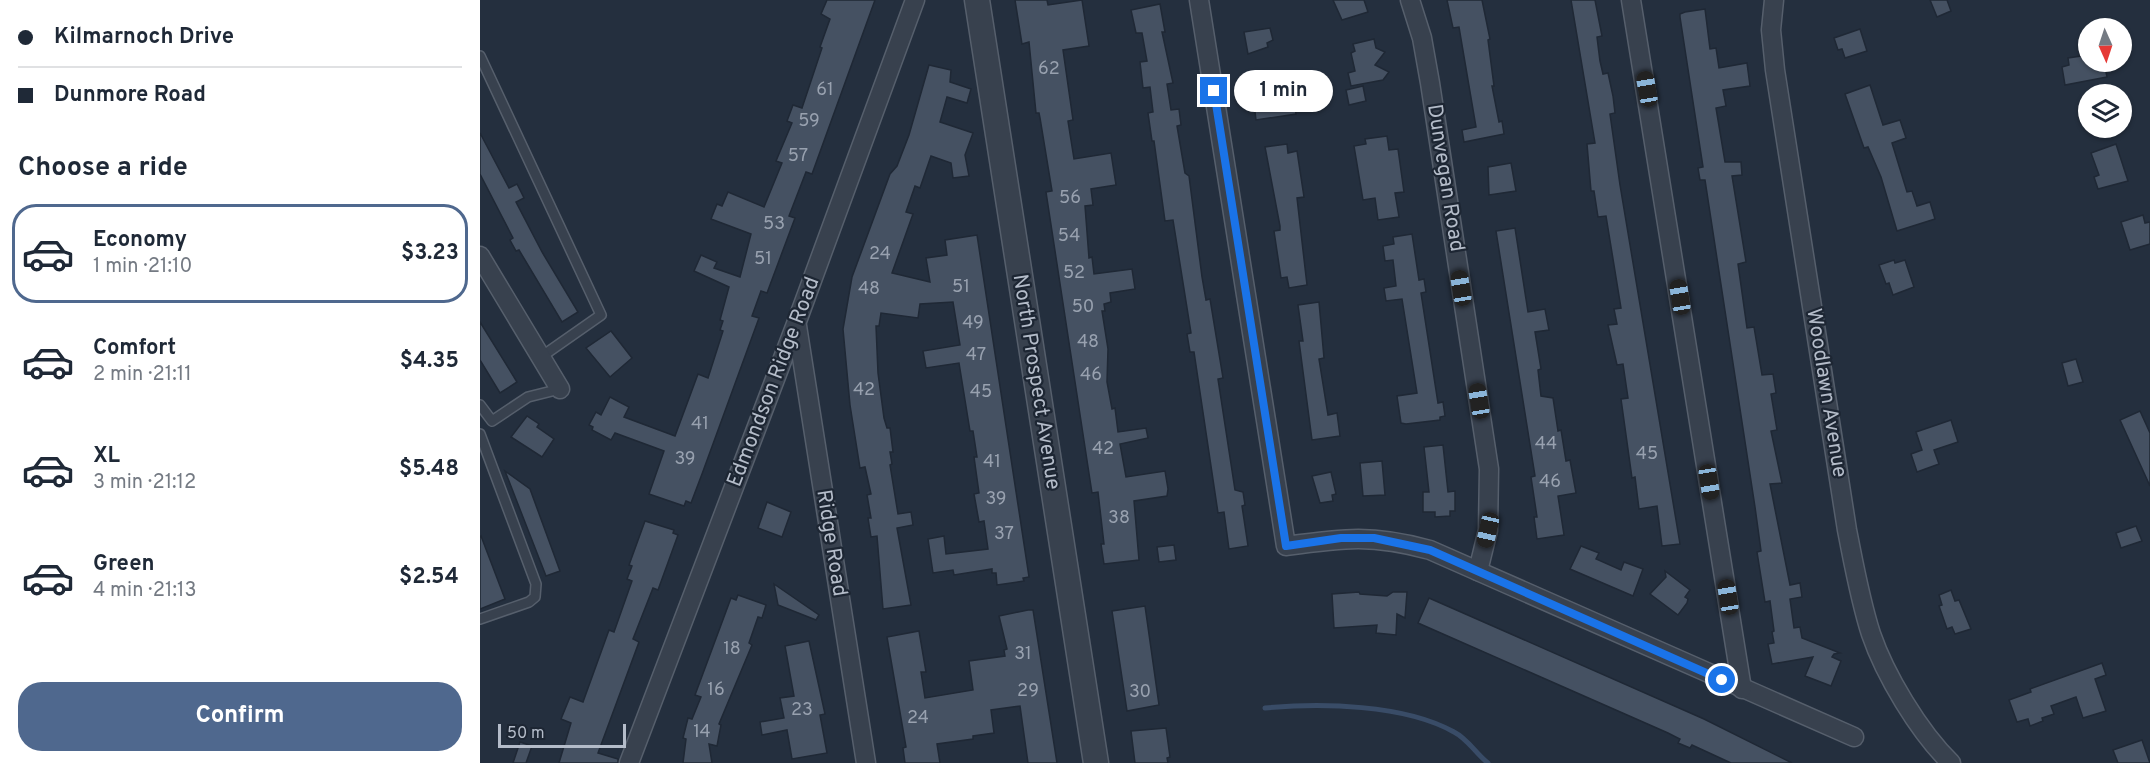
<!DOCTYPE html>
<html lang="en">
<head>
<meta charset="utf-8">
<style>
  body { margin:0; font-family:Overpass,sans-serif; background:#f6f6f7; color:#1f2937; height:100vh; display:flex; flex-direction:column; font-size:22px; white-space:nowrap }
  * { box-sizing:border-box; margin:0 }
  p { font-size:20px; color:#747a83 }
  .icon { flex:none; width:33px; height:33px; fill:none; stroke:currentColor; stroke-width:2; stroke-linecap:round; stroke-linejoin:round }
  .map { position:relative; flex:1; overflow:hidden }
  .drawer { display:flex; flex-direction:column; background:#fff; width:480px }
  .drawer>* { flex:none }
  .hud { display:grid; align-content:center; height:132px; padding:0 18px; background:#fff }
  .needle { width:39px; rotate:177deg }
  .buttons { position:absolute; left:1598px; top:18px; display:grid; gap:12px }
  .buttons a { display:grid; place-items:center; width:54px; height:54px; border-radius:50%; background:#fff; box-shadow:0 2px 4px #0004; font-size:30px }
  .scale { position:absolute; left:18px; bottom:15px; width:128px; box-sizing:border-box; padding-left:6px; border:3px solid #b4bcc9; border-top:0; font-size:16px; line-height:21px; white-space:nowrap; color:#b4bcc9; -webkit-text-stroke:4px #1d2633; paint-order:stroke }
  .end { position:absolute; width:27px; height:27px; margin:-14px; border:8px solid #1a73e8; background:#fff; box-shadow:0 0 0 3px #fff }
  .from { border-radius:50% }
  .bubble { position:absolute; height:42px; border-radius:21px; background:#fff; box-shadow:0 2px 4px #0004; font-size:20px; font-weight:700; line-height:42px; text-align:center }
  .car { position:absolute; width:18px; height:36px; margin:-18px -9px; border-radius:8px; box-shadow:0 0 4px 2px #0007; background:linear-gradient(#222 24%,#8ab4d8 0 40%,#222 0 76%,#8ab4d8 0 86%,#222 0) }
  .hud b { display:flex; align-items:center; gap:21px; height:57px; font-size:22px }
  .hud b+b { border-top:2px solid #e0e1e3 }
  .hud i { width:15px; height:15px; background:#1f2937 }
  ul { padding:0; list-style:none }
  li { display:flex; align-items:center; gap:18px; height:99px; margin:0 12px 9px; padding:0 6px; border:3px solid transparent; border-radius:24px }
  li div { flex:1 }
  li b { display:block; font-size:22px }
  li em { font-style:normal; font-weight:700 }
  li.current { border-color:#4f688e }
  li>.icon { width:54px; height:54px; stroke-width:1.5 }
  h2 { padding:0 18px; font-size:27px; line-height:72px }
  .cta { display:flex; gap:12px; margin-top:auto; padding:12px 18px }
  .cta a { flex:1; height:69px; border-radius:24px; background:#4f688e; color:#fff; font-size:24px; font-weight:700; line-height:69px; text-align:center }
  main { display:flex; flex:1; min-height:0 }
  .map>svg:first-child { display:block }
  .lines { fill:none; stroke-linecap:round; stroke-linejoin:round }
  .stream { stroke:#394c67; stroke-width:5 }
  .building { fill:#455162; stroke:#1f2835; stroke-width:1.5 }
  .service-casing { stroke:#565f6c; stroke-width:12 }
  .minor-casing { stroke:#565f6c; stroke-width:21 }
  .tertiary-casing { stroke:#565f6c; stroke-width:27 }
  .service { stroke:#38414e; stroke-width:9 }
  .minor { stroke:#38414e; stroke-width:18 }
  .tertiary { stroke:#38414e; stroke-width:24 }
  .route { stroke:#1a73e8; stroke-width:8 }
  .labels { text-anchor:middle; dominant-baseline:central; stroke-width:4.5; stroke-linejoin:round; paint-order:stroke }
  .number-label { font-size:18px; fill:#98a1af }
  .street-label { font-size:21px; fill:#b4bcc9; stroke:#1d2633 }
</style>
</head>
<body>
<main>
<section class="drawer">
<div class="hud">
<b><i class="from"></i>Kilmarnoch Drive</b>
<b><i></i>Dunmore Road</b>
</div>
<h2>Choose a ride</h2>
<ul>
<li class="current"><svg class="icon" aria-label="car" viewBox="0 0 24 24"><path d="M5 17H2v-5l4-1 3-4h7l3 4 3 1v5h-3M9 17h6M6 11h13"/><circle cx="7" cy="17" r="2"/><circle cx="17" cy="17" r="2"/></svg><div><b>Economy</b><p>1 min · 21:10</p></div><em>$3.23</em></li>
<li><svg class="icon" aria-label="car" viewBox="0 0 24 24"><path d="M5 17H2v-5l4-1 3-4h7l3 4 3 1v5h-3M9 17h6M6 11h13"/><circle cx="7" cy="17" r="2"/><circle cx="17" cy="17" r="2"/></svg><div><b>Comfort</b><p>2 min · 21:11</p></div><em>$4.35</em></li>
<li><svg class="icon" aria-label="car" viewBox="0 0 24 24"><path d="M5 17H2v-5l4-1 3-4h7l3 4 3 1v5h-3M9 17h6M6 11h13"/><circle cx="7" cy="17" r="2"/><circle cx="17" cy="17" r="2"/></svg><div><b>XL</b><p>3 min · 21:12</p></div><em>$5.48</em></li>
<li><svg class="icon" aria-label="car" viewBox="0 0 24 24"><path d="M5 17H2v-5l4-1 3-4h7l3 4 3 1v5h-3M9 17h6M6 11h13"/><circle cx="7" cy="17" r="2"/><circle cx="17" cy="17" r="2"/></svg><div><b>Green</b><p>4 min · 21:13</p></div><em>$2.54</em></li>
</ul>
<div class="cta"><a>Confirm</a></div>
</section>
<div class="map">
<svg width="1670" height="763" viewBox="0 0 1670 763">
  <rect width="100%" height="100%" fill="#242f3e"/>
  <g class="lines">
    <!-- stream -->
    <path class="stream" d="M 785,708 C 841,703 924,704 974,732 C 988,739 996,754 1008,763"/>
  </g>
  <!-- building -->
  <g class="building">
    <polygon points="347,0 395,0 332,174 326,172 309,216 315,218 287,293 281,291 272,316 279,318 222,474 211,503 206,501 204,506 169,494 184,451 135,433 131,440 112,430 113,427 109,425 116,412 121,415 130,397 149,407 144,417 195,436 218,374 228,378 243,331 240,330 243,321 240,320 249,287 214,271 221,255 237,262 234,268 260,277 271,234 231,219 237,204 242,206 248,192 284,207 302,163 296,161 312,123 307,121 313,105 322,108 342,48 340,47 350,19 341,14"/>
    <polygon points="535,0 567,0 568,5 602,0 609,46 583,50 593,120 588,121 594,159 631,153 636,185 611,189 613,205 605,206 609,258 612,257 614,274 652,269 655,289 630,293 631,302 624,304 625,311 622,311 628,349 627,382 632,409 635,408 638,432 666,428 668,438 640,444 646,477 685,471 688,489 687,496 654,501 659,560 624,564 621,544 624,544 618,492 612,493 566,192 572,191 560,118 559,113 556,113 549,42 542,44"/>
    <polygon points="853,0 884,0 888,12 862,20"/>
    <polygon points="967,0 1002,0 1010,39 1008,40 1014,86 1012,86 1019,122 1022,121 1024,134 984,142 982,130 996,127 979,27 973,28"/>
    <polygon points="1091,0 1115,0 1122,36 1117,37 1120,61 1123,74 1128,73 1133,96 1135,113 1130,114 1140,185 1200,544 1182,546 1177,506 1159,509 1155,477 1152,478 1141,399 1148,398 1143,364 1137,365 1128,325 1137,324 1134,309 1141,308 1126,216 1118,217 1114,191 1111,191 1107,144 1115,143"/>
    <polygon points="1450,0 1467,0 1471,11 1457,17"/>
    <polygon points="680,4 685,32 682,32 693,83 687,84 691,110 699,109 701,125 697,126 705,173 709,176 722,277 726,300 730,299 743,378 738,379 755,490 763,492 765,505 762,506 768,546 749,549 744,512 738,513 714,352 710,352 707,334 711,333 693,220 685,221 674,141 672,141 668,113 673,112 670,87 663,88 660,62 667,61 662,33 656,33 651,10"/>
    <polygon points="1225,9 1230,49 1236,48 1239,68 1267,63 1270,86 1243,90 1246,106 1236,108 1245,162 1261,162 1262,175 1252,176 1266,262 1258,264 1267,328 1274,327 1282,375 1293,374 1296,393 1291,394 1297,430 1291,431 1302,483 1290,484 1310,585 1320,583 1322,597 1310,599 1314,628 1320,627 1322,638 1360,653 1354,654 1352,657 1361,661 1351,686 1325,676 1333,657 1292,664 1288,644 1294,643 1292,632 1294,631 1290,601 1285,602 1277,552 1281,551 1275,507 1225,180 1220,180 1218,168 1223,167 1200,17 1200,14 1205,12"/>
    <polygon points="790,28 793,40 787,43 788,47 768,54 764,32"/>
    <polygon points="1380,29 1387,51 1365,58 1362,49 1358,50 1354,38"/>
    <polygon points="894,39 896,48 905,52 895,65 909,72 903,80 871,86 868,73 875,71 871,53 875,51 873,44"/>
    <polygon points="1608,55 1608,62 1624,62 1627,77 1585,85 1582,67 1589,65 1588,58"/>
    <polygon points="449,65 471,70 470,82 491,89 487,103 467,97 460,122 493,133 485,155 489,176 473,178 471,163 451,156 440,188 435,186 426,212 433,214 412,273 450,282 446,258 467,255 465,240 497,235 549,577 543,578 544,581 517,585 516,573 512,573 512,569 474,575 473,570 453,573 448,539 464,536 466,554 508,549 504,521 499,522 494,494 499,493 494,457 497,457 493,431 490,431 479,363 446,368 443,351 480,345 473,302 440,304 438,318 401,313 399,326 396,326 398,373 404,418 407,428 410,428 413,452 410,452 412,464 410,465 418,514 431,512 433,525 417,528 431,605 403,609 397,536 391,537 388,518 391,518 387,495 391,494 385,467 380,468 370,405 363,329 372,277 410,174 417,166 429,135"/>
    <polygon points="812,85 816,114 776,120 772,88 787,86 787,90"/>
    <polygon points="1390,85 1403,125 1420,120 1426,138 1412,143 1427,192 1432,191 1437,206 1450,202 1455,219 1417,231 1401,177 1388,147 1384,148 1365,94"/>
    <polygon points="883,86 886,101 869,105 866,90"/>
    <polygon points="0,133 29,188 37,184 44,198 36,202 62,252 98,312 82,322 39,250 36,251 30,240 33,238 0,174"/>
    <polygon points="907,136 909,150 918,149 924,192 915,193 919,217 898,220 895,198 883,200 874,146 886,144 885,139"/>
    <polygon points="807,144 808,153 817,151 824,197 817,198 827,285 809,288 807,277 801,278 794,231 800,230 800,226 785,147"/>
    <polygon points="1636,144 1648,181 1618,189 1614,177 1619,175 1611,153"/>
    <polygon points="1031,163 1036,191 1009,195 1008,167"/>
    <polygon points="1663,215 1665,223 1670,222 1670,244 1650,250 1641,222"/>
    <polygon points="1035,228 1048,312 1065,309 1069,330 1055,332 1061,369 1058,370 1061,396 1073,398 1078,431 1081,430 1086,461 1090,460 1096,493 1078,496 1084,535 1057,539 1054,517 1057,517 1051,477 1055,476 1016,231"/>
    <polygon points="932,234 939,280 944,279 946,292 941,293 958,403 963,402 965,416 960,417 960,420 926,424 921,423 917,396 937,393 922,299 906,301 904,288 916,286 913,260 905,261 903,246 914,244 913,237"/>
    <polygon points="1414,260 1415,263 1425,260 1434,287 1413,295 1409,283 1406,284 1399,265"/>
    <polygon points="839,302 844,358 839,359 848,415 857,413 860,436 832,440 819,341 823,341 818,305"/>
    <polygon points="0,322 37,382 20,393 0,360"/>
    <polygon points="131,331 152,358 130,377 106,348"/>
    <polygon points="1596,359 1603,382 1588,386 1582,363"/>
    <polygon points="1660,411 1670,433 1670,486 1640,420"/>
    <polygon points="47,416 59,424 57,427 74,439 62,457 31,437"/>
    <polygon points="1471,420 1478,442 1454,450 1459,464 1437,472 1431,454 1442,450 1436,432"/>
    <polygon points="963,445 968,492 975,491 975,511 970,511 970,516 955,517 955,512 943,512 943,492 949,492 944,447"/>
    <polygon points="902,461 905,495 883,496 880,463"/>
    <polygon points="25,471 50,489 80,571 66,576"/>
    <polygon points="851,472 856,494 852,495 853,501 840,503 832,476"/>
    <polygon points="287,502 311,512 302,537 278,528"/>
    <polygon points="165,521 194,530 193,533 198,535 178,590 173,588 153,639 159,642 118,753 138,759 138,763 79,763 91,723 81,719 90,697 103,702 129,630 134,632 152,581 147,579 152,566 149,565"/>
    <polygon points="1656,526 1662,541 1641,548 1636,533"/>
    <polygon points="1,536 25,599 0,609 0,537"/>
    <polygon points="694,545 696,560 679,562 677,547"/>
    <polygon points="1101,546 1119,553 1116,559 1141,570 1144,562 1163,569 1153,596 1090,569"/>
    <polygon points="1185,571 1210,590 1205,597 1208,599 1207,603 1198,615 1170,594 1186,577"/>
    <polygon points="294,584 339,615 336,620 298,605"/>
    <polygon points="1471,590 1475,601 1479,600 1491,629 1475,634 1472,627 1467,629 1459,606 1462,605 1459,595"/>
    <polygon points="879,592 880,594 907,596 913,592 927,592 925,618 917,614 916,635 896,633 897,625 854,628 852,594"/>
    <polygon points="258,595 286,605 282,618 278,617 269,643 272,645 239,724 241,725 237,746 229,744 232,763 203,763 206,739 203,738 208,718 212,719 221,697 215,695 251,598 256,600"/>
    <polygon points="949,598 1224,719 1312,763 1251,763 1212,745 1210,748 1198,743 1200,739 1188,733 938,623"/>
    <polygon points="665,606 679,705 647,711 632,611"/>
    <polygon points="548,610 553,610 577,763 548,763 540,706 511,710 514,733 493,736 493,739 457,744 460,763 425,763 423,748 426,747 407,637 439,631 446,672 441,672 445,698 493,690 489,661 525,656 524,650 527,649 519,616"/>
    <polygon points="329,641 345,714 340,715 347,753 312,759 307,730 282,735 280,722 304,718 300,698 314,696 305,646"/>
    <polygon points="1622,663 1626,675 1615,679 1626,711 1603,718 1596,697 1571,706 1574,714 1562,718 1563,721 1550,726 1548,719 1537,722 1529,700 1551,692 1550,689"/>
    <polygon points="686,728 690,757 687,758 688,763 655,763 651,731"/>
    <polygon points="1662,740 1670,763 1638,763 1633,750"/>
    <polygon points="40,742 52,746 46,763 33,763"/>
  </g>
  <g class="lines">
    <!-- service casing -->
    <g class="service-casing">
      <g id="service">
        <polyline points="0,56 121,315 61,357"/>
        <polyline points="0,405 12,421 48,397 80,389"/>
        <polyline points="0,434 56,584 55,597 49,602 0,619"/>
      </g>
    </g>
    <!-- minor casing -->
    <g class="minor-casing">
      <g id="minor">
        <path d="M 719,0 L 806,546 C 864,538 892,534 950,550 L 1374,737"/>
        <polyline points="930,0 942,38 950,83 1009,469 1008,530 998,571"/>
        <polyline points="1151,0 1262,689"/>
        <path d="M 1294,0 L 1291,30 L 1295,70 L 1367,530 C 1374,565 1380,600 1391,634 C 1405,675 1439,732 1471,763"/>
        <polyline points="0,256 80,389"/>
        <polyline points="317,326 386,763"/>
        <polyline points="149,763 316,324 435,0"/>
      </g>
    </g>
    <!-- tertiary casing -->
    <g class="tertiary-casing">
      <polyline id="tertiary" points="497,0 616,763"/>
    </g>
    <!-- service -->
    <use href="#service" class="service"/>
    <!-- minor -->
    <use href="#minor" class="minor"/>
    <!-- tertiary -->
    <use href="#tertiary" class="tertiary"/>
  </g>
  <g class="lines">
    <!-- route -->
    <polyline class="route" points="734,91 806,546 861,538 894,538 950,550 1242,680"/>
  </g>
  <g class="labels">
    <!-- number labels -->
    <g class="number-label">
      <text x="569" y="69">62</text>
      <text x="345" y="90">61</text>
      <text x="329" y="121">59</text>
      <text x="318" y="156">57</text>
      <text x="590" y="198">56</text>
      <text x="294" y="224">53</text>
      <text x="589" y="236">54</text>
      <text x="400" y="254">24</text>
      <text x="283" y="259">51</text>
      <text x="594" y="273">52</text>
      <text x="481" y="287">51</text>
      <text x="389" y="289">48</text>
      <text x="603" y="307">50</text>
      <text x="493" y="323">49</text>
      <text x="608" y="342">48</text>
      <text x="496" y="355">47</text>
      <text x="611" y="375">46</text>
      <text x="384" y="390">42</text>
      <text x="501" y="392">45</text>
      <text x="220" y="424">41</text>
      <text x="1066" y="444">44</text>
      <text x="623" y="449">42</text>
      <text x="1167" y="454">45</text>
      <text x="205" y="459">39</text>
      <text x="512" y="462">41</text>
      <text x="1070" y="482">46</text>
      <text x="516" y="499">39</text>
      <text x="639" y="518">38</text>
      <text x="524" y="534">37</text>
      <text x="252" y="649">18</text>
      <text x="543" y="654">31</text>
      <text x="236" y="690">16</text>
      <text x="548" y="691">29</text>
      <text x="660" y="692">30</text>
      <text x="322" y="710">23</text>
      <text x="438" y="718">24</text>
      <text x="222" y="732">14</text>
    </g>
    <!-- street labels -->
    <g class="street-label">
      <text transform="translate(965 178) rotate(81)">Dunvegan Road</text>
      <text transform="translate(294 382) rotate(-69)">Edmondson Ridge Road</text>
      <text transform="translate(556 382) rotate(81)">North Prospect Avenue</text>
      <text transform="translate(1346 393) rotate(81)">Woodlawn Avenue</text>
      <text transform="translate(351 543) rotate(81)">Ridge Road</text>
    </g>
  </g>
</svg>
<div class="buttons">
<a><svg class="needle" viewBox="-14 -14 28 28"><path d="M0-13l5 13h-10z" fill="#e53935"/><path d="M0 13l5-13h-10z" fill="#747a83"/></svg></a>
<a><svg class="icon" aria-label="layers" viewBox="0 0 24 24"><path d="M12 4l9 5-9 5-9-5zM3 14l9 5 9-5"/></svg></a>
</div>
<div class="scale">50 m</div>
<i class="end from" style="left:1242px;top:680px"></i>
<i class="end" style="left:734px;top:91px"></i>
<div class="bubble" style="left:754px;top:70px;width:99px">1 min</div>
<i class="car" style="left:1167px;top:89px;rotate:350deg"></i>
<i class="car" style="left:981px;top:288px;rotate:351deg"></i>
<i class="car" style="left:1200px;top:297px;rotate:351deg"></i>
<i class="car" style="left:999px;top:401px;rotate:351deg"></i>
<i class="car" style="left:1229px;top:482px;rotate:171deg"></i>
<i class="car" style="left:1008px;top:530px;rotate:193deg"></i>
<i class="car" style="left:1248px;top:597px;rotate:351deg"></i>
</div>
</main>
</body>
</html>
